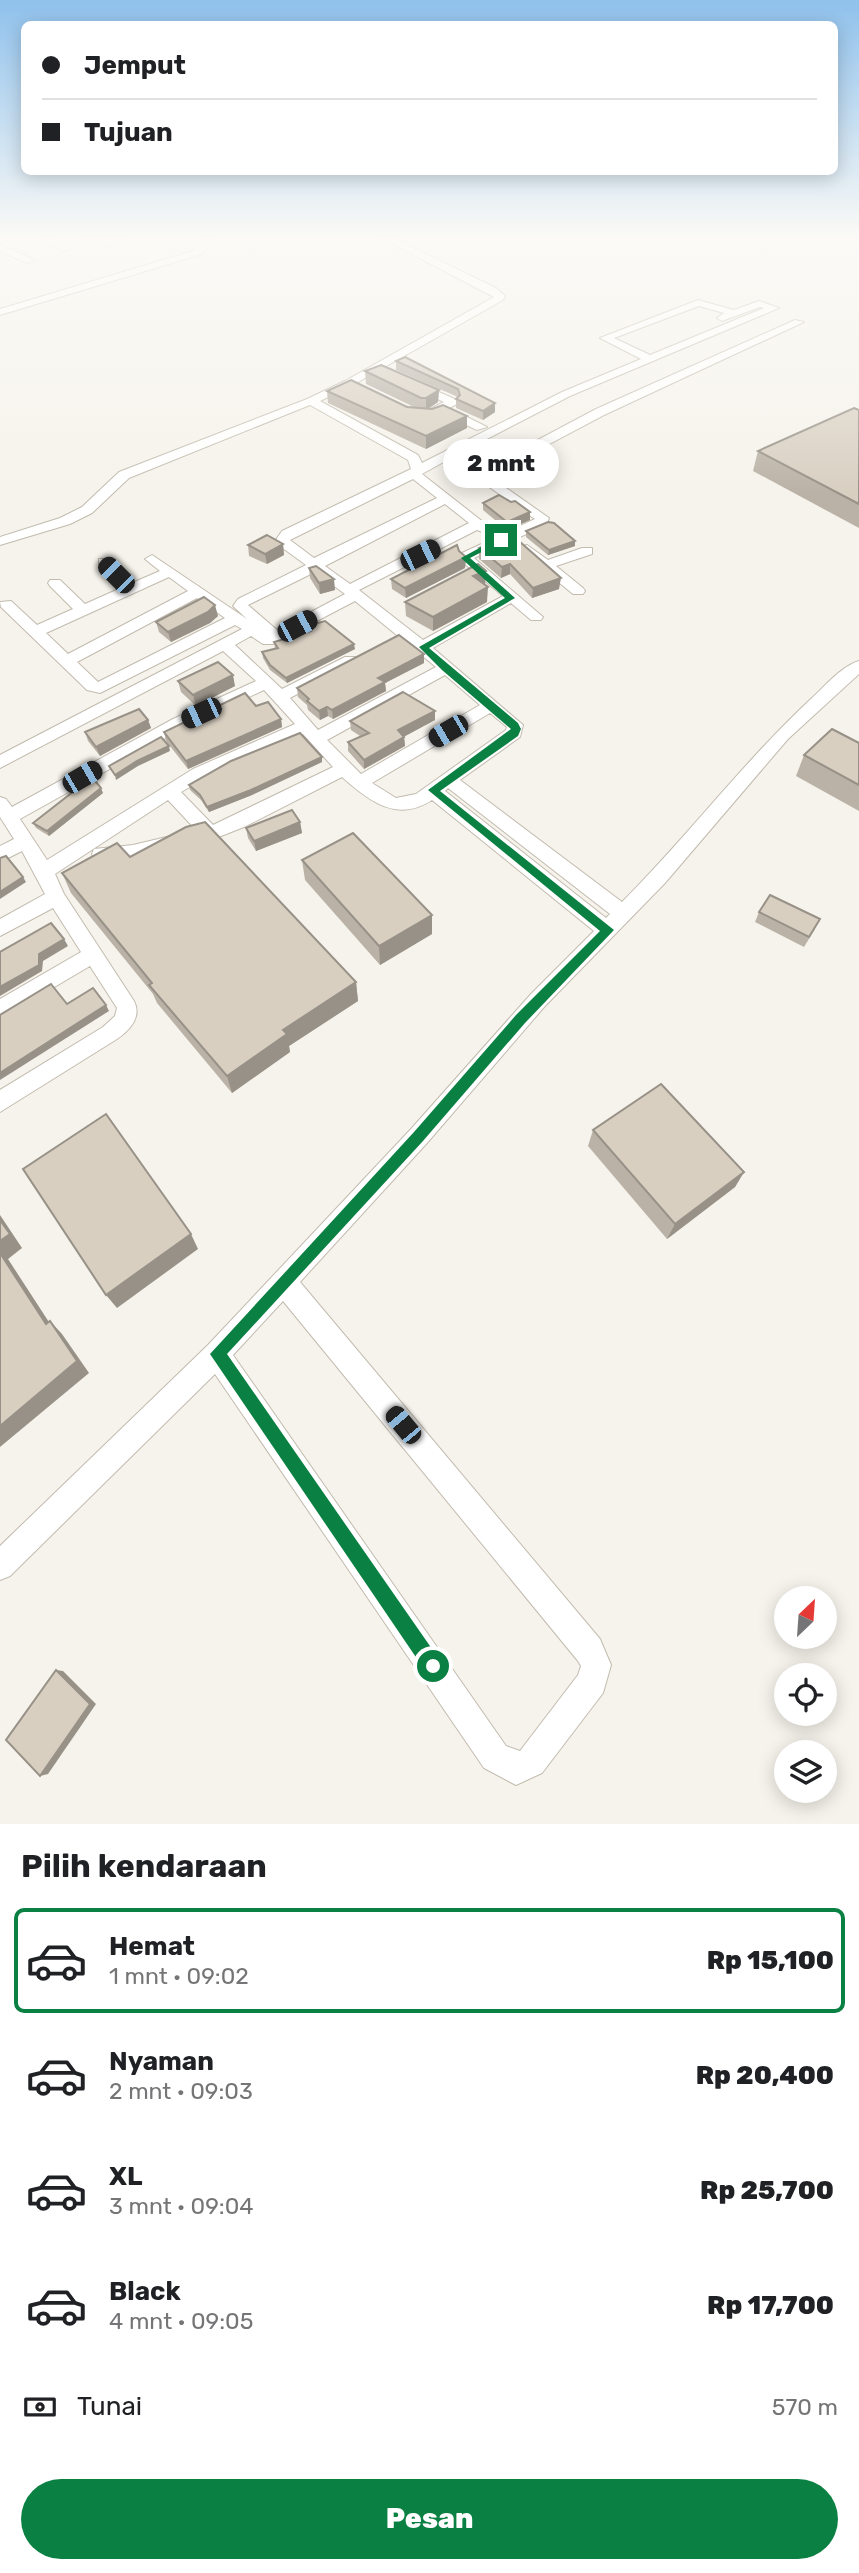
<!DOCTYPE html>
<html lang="id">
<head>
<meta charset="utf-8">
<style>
  body { margin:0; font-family:Rubik,sans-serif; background:#f2f2f2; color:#202124; height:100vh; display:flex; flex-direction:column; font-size:26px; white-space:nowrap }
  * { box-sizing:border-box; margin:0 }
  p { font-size:23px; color:#757577 }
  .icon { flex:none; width:38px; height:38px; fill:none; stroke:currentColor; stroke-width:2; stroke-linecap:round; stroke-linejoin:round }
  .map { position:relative; height:1824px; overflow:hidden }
  .sheet { display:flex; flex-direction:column; background:#fff; flex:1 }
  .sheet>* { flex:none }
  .top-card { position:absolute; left:21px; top:21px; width:817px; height:154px; border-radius:10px; box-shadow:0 4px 18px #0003; display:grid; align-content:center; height:154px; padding:0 21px; background:#fff }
  .needle { width:46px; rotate:25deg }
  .tools { position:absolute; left:774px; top:1586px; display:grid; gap:14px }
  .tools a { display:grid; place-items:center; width:63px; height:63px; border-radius:50%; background:#fff; box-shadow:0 4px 18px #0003; font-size:35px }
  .end { position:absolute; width:32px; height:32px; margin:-16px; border:9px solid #0b8043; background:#fff; box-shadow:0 0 0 4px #fff }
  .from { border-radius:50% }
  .bubble { position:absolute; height:49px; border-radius:24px; background:#fff; box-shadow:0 4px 18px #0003; font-size:23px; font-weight:800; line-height:49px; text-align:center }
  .car { position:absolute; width:21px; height:42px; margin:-21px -10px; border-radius:9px; box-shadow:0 0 5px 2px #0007; background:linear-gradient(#222 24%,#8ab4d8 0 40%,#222 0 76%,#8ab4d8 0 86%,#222 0) }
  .top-card b { display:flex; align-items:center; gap:24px; height:66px; font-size:26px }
  .top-card b+b { border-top:2px solid #e0e0e0 }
  .top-card i { width:18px; height:18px; background:#202124 }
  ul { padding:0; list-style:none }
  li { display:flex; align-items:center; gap:21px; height:105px; margin:0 14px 10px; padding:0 7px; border:4px solid transparent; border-radius:10px }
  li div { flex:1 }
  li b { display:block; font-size:26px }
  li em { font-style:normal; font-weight:800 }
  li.current { border-color:#0b8043 }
  li>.icon { width:63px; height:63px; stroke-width:1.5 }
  h2 { padding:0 21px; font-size:32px; line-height:84px }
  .pay { display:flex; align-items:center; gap:18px; height:77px; padding:0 21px; font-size:26px }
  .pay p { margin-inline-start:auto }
  .primary-button { display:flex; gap:14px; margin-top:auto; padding:14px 21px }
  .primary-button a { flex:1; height:80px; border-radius:42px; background:#0b8043; color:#fff; font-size:28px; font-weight:800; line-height:80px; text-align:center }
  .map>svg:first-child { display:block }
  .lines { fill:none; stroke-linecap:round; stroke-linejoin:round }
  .minor-casing { stroke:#c2bbae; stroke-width:2 }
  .minor { fill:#fff; fill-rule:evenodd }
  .wall { fill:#bab2a6 }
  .shaded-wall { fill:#979187 }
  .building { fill:#d8cfc1; stroke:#979187; stroke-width:2 }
  .route { fill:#0b8043 }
</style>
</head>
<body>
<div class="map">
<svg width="859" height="1824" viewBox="0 0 859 1824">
  <rect width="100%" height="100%" fill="#f6f3ec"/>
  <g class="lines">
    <!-- minor casing -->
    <g class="minor-casing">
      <g id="minor">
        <polygon points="42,239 54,239 71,249 63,251"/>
        <polygon points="88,239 124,239 107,245"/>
        <polygon points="202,239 212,239 206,250 199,255 0,315 0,309 193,251"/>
        <path d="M 383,239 L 395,239 L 496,288 L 505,296 L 503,300 L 353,385 L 320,401 L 418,455 L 422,463 L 562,392 L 641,359 L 600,338 L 698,300 L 734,310 L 759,301 L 779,308 L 570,396 L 458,454 L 481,470 L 596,409 L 795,320 L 804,322 L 604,415 L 489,476 L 549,518 L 546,525 L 474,558 L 543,617 L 541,620 L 531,620 L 511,603 L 433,648 L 523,725 L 520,737 L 460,780 L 622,902 C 688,836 744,761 813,697 C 826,685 842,666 859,661 L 859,674 L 788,739 L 665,883 L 545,1006 L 427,1143 L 300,1282 L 600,1639 L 611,1665 L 603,1693 L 542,1773 L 516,1785 L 484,1768 L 215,1374 L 10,1576 L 0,1580 L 0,1546 L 208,1345 L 411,1129 L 531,994 L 594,931 L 432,800 C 397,823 369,801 342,777 L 244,827 L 216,838 L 133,859 L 94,859 L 92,854 L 94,849 L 133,845 L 196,830 L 168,800 L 55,874 L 64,894 L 134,1001 C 142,1017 130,1030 117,1039 L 0,1112 L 0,1090 L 103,1027 L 115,1016 L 117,1008 L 90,966 L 0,1019 L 0,999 L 81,952 L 53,908 L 0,936 L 0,919 L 45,894 L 22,851 L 0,862 L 0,846 L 14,839 L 0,817 L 0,797 L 6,799 L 12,807 L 173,719 L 256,681 L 223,651 L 0,768 L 0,755 L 242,629 L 235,625 L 100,693 L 87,690 L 1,607 L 0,602 L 11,601 L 37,625 L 73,609 L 50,586 L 48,583 L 50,580 L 60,580 L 85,604 L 121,588 L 99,565 L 99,559 L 109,559 L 132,583 L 160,571 L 145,559 L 152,555 L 247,619 L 233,606 L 238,599 L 306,565 L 277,544 L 275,541 L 282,531 L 411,469 L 408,460 L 310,405 L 129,478 L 92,513 L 70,524 L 0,545 L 0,537 L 60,518 L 82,507 L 119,472 L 307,399 L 345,381 L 494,297 ZM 699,306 L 724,313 L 717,318 L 722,321 L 760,307 L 764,308 L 650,355 L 614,338 ZM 449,459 L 535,519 L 460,554 L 460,560 L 503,596 L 423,640 L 359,590 L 477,530 L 485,533 L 492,529 L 422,474 ZM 413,479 L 437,498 L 314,558 L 290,540 ZM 445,504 L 469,523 L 350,584 L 325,566 ZM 315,572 L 345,594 L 277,630 L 248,605 ZM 169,577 L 188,591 L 68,654 L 46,633 ZM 197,598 L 225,618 L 98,682 L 77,662 ZM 355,601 L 436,667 L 318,730 L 290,698 L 355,663 L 358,660 L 355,657 L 345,657 L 282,689 L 235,645 L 251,636 L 263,644 L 273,644 ZM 445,675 L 480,705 L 361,774 L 327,740 ZM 264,690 L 295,724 L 193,769 L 47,860 L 20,819 L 185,727 ZM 490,713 L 507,727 L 506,730 L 416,794 L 396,798 L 372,783 ZM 303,734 L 333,767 L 213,825 L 181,792 L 231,764 ZM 448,788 L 610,914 L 606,918 L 445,791 ZM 283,1301 L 578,1661 L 581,1666 L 578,1675 L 520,1751 L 506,1746 L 233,1355 Z"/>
        <polygon points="0,245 33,259 35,261 27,263 0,251"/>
        <polygon points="416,382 457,400 457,404 449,408 487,427 477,430 440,413 428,420 420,420 420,414 444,402 412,387 410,385"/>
        <polygon points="527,545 548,560 582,548 592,548 592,554 556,566 583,588 585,591 583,594 573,594 522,552 522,546"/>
      </g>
    </g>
    <!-- minor -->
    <use href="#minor" class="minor"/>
  </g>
  <!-- wall -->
  <g class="wall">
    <polygon points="396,361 495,403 495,412 483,420 456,408 456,399 458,397 396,370"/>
    <polygon points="365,371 439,390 438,402 429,408 467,428 426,449 328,403 327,391 414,407 366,384"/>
    <polygon points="859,410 859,528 753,471 758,451"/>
    <polygon points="483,503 530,512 530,520 507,530 483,510"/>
    <polygon points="526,531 575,541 575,546 548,555 526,537"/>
    <polygon points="283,544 284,555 267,564 249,556 248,545"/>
    <polygon points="479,548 559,589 532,598 510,574 501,578 479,559"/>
    <polygon points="466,557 465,568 406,598 392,589 391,579"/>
    <polygon points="309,568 335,590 320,594 310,578"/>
    <polygon points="486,571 485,585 487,602 433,631 406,616 405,602"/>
    <polygon points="218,616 210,623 171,642 159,632 156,622"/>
    <polygon points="307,626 355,649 287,683 270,670 263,658 262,652 275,649 274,642 308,632"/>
    <polygon points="424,663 385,683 386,691 333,719 328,716 320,720 308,710 307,705 298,697 297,688"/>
    <polygon points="178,681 235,686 196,706 181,692"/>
    <polygon points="256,706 281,719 282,727 188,769 166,741 164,732"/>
    <polygon points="435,711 435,720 404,736 405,746 364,769 348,751 348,742 360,736 351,730 350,721"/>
    <polygon points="148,720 151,728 100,756 88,741 85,732"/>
    <polygon points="859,743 859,811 796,776 804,755"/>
    <polygon points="322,757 322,762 252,795 209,812 201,800 190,790 189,785"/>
    <polygon points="103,793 49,836 36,828 33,823"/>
    <polygon points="300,822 302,833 256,851 248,838 246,828"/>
    <polygon points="130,857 356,982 358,1001 289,1046 290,1052 232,1093 157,1003 153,994 71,893 62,873"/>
    <polygon points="302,860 432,934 380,965 305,880"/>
    <polygon points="759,912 815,929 804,947 755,922"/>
    <polygon points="593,1130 744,1172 735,1187 667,1239 588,1146"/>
  </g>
  <!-- shaded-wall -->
  <g class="shaded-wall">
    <polygon points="439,390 438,402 426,410 426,398"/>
    <polygon points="495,403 495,412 483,420 483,411"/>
    <polygon points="467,416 467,428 426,449 426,436"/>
    <polygon points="530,512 530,520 507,530 507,522"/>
    <polygon points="575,541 575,546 548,555 549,550"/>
    <polygon points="283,544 284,555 267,564 265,554"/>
    <polygon points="466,557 465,568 406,598 405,588"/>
    <polygon points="510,564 510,574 501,578 502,567"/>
    <polygon points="486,571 485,585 473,590 473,576"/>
    <polygon points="561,578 559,589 532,598 533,588"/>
    <polygon points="334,579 335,590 320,594 319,583"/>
    <polygon points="488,587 487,602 433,631 433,617"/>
    <polygon points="215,605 218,616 210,623 171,642 168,632"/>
    <polygon points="354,644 355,649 287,683 286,678"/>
    <polygon points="424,654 424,663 385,683 386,691 333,719 332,710 378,678"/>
    <polygon points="233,675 235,686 196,706 193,695"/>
    <polygon points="327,707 328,716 320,720 319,711"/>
    <polygon points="435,711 435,720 398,740 398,730"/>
    <polygon points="281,719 282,727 188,769 186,761"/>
    <polygon points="148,720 151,728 100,756 96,747"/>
    <polygon points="404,737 405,746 364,769 364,760"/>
    <polygon points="169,746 170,751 138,766 116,780 115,775 137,761"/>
    <polygon points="322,757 322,762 252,795 209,812 207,807"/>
    <polygon points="101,788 103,793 49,836 47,831"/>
    <polygon points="300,822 302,833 256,851 254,841"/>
    <polygon points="23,877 26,882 0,899 0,892"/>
    <polygon points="432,915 432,934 380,965 379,946"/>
    <polygon points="64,939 68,946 43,961 42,971 0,996 0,987 39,954"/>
    <polygon points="356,982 358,1001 289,1046 290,1052 232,1093 227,1076 283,1030"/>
    <polygon points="106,1005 109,1011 0,1080 0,1073"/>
    <polygon points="744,1172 735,1187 667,1239 675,1224"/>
    <polygon points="0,1215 22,1248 8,1259 58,1336 46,1324 0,1253"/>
    <polygon points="191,1234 198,1249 117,1308 106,1295"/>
    <polygon points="50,1321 62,1334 89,1373 0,1447 0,1426"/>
    <polygon points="56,1670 63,1671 96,1704 48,1774 40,1776"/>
  </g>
  <!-- building -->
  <g class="building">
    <polygon points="405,357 495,403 483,411 456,399 460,395 458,389 396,361"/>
    <polygon points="381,365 439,390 426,398 421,398 365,371"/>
    <polygon points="351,380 407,407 432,409 443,405 467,416 426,436 327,391"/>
    <polygon points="854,408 859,410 859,504 758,451"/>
    <polygon points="499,495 511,502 515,501 530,512 507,522 483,503"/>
    <polygon points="548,522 554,523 575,541 549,550 526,531"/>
    <polygon points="511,534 561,578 533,588 510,564 502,567 479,548"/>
    <polygon points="267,535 283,544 265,554 248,545"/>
    <polygon points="457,545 459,551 466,557 405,588 391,579"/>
    <polygon points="478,564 486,571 473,576 488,587 433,617 405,602"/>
    <polygon points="316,566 334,579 319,583 309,568"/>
    <polygon points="204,597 215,605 208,612 168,632 156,622"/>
    <polygon points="325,621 354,644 286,678 270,665 262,652 278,648 274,642 311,631 307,626"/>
    <polygon points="399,635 424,654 378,678 385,682 332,710 327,707 319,711 307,701 309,699 297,688"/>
    <polygon points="218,662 233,675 193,695 178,681"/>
    <polygon points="403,692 435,711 398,730 404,737 364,760 348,742 369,733 350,721"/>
    <polygon points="245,693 256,706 268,702 281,719 186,761 164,732"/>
    <polygon points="139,709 148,720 96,747 85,732"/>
    <polygon points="832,729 859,743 859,785 804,755"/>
    <polygon points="300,733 322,757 251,790 207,807 200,795 189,785 231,761"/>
    <polygon points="161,737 169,746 137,761 115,775 109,766"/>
    <polygon points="92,777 101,788 47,831 33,823"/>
    <polygon points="292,810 300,822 254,841 246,828"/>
    <polygon points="205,822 356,982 283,1030 287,1034 227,1076 149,985 152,983 62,873 117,843 130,857 186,827"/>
    <polygon points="353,833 432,915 379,946 302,860"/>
    <polygon points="6,856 23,877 0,892 0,858"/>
    <polygon points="770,895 820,919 809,937 759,912"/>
    <polygon points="51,923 64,939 39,954 39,965 0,987 0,952"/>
    <polygon points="51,984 67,1004 93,988 106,1005 0,1073 0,1015"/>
    <polygon points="661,1084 744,1172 675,1224 593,1130"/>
    <polygon points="106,1114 191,1234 106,1295 23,1169"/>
    <polygon points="0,1220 10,1234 0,1241"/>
    <polygon points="0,1253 46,1324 50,1321 77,1361 0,1426"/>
    <polygon points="56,1670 90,1704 40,1776 6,1740"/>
  </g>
  <!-- sky -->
  <linearGradient id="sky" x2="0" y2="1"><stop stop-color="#8fc1ec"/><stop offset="0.48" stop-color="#fbfaf6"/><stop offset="1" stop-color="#fbfaf6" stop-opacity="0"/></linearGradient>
  <rect width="859" height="494" fill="url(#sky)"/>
  <!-- route -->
  <polygon class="route" points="498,538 505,540 470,558 515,598 429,648 518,723 521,729 518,736 440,791 614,930 525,1023 423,1141 227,1354 439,1659 442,1666 439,1672 433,1675 426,1672 210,1354 414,1132 516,1015 600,931 428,790 511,729 442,670 419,647 505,598 461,558"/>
</svg>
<div class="tools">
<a><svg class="needle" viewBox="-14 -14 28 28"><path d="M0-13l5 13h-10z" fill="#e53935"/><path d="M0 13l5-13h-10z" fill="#757577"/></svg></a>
<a><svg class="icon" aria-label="locate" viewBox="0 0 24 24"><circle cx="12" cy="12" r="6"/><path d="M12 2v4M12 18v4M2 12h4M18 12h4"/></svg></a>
<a><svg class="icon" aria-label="layers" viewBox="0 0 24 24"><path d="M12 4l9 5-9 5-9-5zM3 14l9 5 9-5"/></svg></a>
</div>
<i class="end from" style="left:433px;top:1666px"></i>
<i class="end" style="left:501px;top:540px"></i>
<div class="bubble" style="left:443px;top:439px;width:116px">2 mnt</div>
<i class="car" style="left:420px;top:555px;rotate:64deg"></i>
<i class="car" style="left:116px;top:575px;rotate:315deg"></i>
<i class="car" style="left:297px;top:626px;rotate:62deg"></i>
<i class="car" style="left:201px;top:713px;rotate:245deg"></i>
<i class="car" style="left:448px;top:731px;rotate:240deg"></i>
<i class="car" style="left:82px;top:777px;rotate:60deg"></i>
<i class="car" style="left:403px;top:1425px;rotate:320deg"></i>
<div class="top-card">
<b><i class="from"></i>Jemput</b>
<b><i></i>Tujuan</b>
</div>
</div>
<section class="sheet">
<h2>Pilih kendaraan</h2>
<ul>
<li class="current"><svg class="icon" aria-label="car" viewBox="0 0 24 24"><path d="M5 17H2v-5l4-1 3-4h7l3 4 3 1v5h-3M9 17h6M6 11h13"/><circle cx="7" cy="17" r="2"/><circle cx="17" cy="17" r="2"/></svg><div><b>Hemat</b><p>1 mnt · 09:02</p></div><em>Rp 15,100</em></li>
<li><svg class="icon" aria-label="car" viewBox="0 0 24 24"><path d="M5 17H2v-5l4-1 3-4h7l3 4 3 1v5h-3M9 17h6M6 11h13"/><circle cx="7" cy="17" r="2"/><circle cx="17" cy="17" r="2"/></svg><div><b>Nyaman</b><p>2 mnt · 09:03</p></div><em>Rp 20,400</em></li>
<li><svg class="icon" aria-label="car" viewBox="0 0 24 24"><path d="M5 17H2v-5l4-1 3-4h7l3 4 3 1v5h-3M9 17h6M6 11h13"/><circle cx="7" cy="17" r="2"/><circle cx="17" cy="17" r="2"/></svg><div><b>XL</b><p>3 mnt · 09:04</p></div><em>Rp 25,700</em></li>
<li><svg class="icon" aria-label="car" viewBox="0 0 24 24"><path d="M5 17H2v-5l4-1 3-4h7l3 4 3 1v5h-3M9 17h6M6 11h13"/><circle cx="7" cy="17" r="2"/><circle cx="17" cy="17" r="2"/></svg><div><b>Black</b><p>4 mnt · 09:05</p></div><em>Rp 17,700</em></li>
</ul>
<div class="pay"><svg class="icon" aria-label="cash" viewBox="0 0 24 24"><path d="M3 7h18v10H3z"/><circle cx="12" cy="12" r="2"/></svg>Tunai<p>570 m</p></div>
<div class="primary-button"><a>Pesan</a></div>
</section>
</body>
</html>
